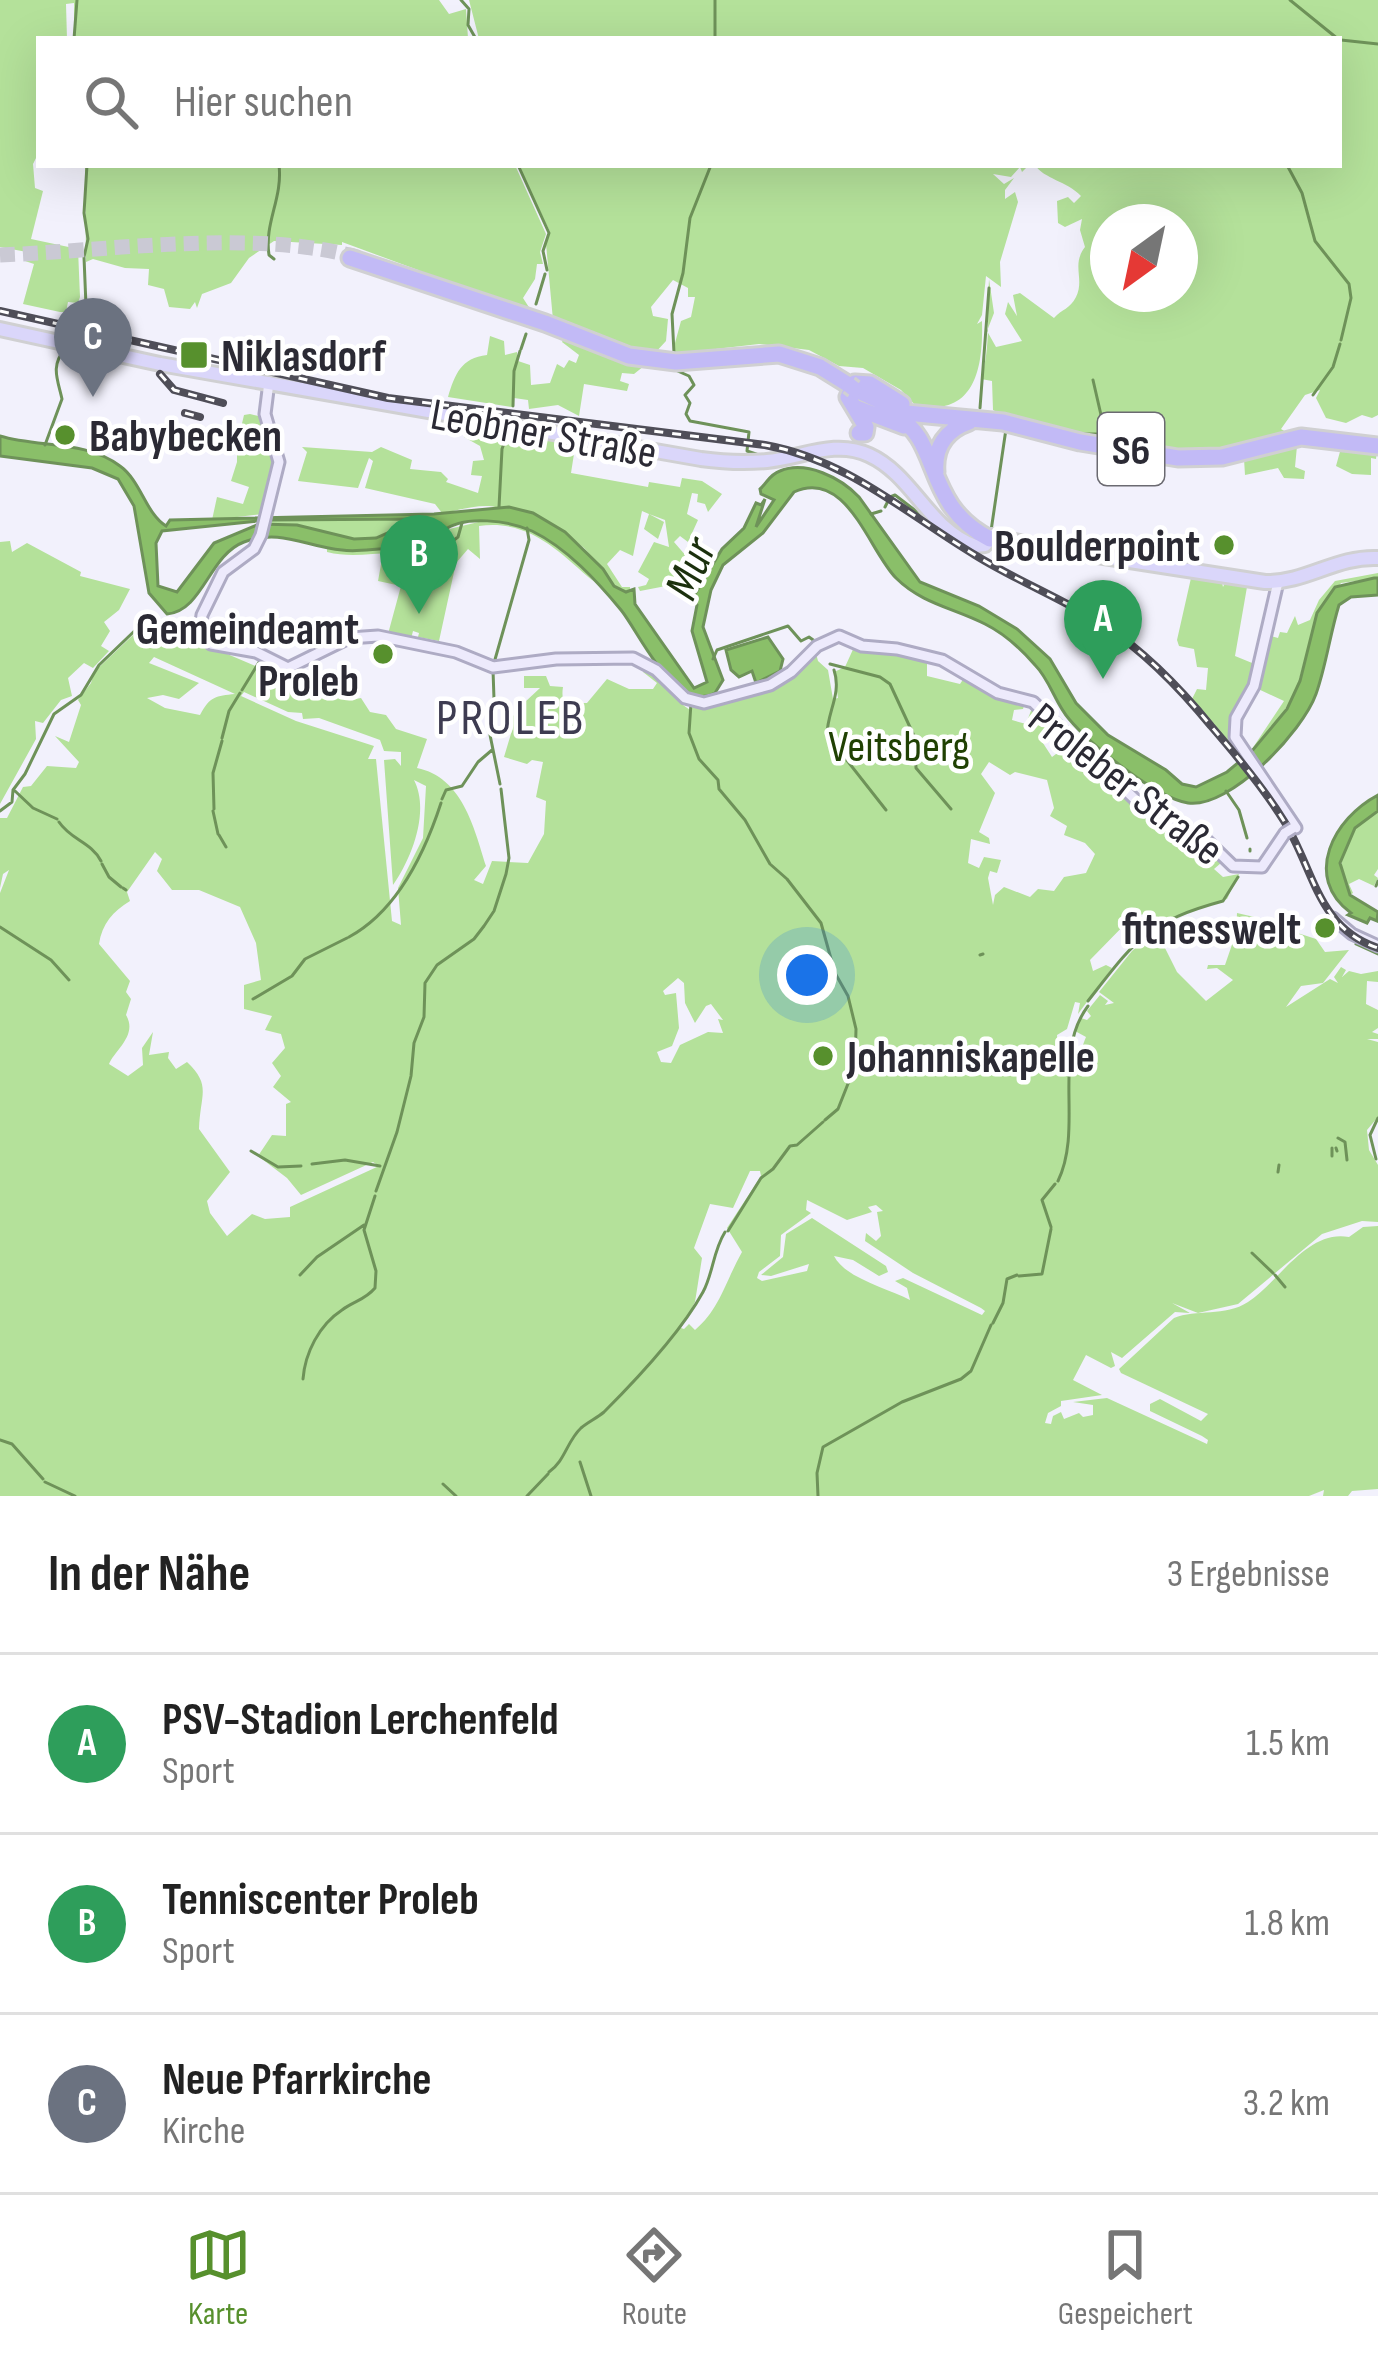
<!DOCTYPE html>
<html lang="de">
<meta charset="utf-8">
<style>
body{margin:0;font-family:"Sofia Sans Condensed",sans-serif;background:#f6f6f6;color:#222}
.compass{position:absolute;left:1090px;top:204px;width:108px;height:108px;border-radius:50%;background:#fff;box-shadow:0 12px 48px #0002;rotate:213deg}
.you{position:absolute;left:807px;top:975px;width:42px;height:42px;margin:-30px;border:9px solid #fff;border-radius:50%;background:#1a73e8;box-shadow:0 0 0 18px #1a73e833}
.badge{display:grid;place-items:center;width:78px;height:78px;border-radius:50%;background:#57902d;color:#fff;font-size:39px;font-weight:700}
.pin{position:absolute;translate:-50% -99px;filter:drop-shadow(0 3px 6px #0008)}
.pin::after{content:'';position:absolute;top:63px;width:42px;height:36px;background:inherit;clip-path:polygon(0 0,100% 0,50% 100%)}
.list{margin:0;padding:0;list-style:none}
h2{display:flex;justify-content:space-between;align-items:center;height:156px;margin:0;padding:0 48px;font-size:51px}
h2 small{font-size:39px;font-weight:400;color:#767676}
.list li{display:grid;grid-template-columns:78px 1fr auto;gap:36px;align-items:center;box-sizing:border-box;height:180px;padding:0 48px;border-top:3px solid #e0e0e0}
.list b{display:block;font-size:45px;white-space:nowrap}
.list p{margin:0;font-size:39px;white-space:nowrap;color:#767676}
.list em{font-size:39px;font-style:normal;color:#767676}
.icon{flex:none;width:66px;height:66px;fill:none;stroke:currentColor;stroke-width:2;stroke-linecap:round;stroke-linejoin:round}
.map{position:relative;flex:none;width:1378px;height:1496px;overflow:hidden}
.search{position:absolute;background:#fff;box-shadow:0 12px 48px #0002;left:36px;right:36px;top:36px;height:132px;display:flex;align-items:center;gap:30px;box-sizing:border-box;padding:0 42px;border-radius:0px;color:#767676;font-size:45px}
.sheet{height:696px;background:#fff}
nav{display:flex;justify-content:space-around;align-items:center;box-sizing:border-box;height:168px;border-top:3px solid #e0e0e0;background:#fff;font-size:33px;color:#767676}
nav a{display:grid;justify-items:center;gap:6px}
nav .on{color:#57902d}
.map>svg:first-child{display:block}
</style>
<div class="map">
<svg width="1378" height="1496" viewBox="0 0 1378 1496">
<rect width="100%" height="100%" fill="#f2f1fc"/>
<!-- green -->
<path fill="#b4e19a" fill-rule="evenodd" d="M0,0h439l10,14 17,-5 2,29 -394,1v-36l-8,1 1,35h-28v113l-6,12 2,24 8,3 -12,48 47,10 2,48 -2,6 -10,-1 -2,10h-6l-37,-8 11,-40 -9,-3 2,-9 -27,-5z
M469,0h909v415l-6,3 -10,-3 -16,8 -20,-5 -10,-20 4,-8 -15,5 -24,34 5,3c-23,6 -47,17 -71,21 -61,8 -152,-22 -211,-37l-11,-6 -1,-29 -11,-2c10,-31 6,-67 8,-100l5,34 -7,18 9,16 26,-6 -17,-27 3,-12 9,14 -4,-21 7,-2 34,25c8,-9 16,-9 22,-21 9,-18 -5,-32 9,-50l-5,-17 2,-11 -17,8 -7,-4 -1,-22 11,-4 6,6 7,-7c-14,-15 -37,-17 -46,-31h304v-126h-860zM1108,222h72v72h-72z
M85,165h430l31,69 -6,18 3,12h-6l-2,15 -12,19 9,14 -84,-25 -30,-17 -76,-28v3l-68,-4 -25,17 -18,25 -29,11 -5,14 -2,-6 -5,7 -21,-2 -5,-18 -16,-4 1,-16 -24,-1 -32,-9 -7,3z
M518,165h503v2l8,-2 -7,7 -2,-5 -9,10 -18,-3 11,10 10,-6 -9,12v9l10,-7 3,10 -18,60 1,25 -15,-11 -4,39 -5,9 5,-3c1,36 -3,85 -47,86l30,4 -61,-7 -1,-6 13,8 -15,-16 -38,-22 -24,-2 -30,-16 -50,-6 -87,10 9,-33 10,-4 4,-20h-7v-9l-15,-8 -22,27 2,9 15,3 -2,22 -12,13 -29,-6 -72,-28 -7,-76 4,-12z
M566,334l90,30 -12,2 -10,8 -12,-1 -2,8 9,3 -2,7 -43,-7 -5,32 -21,-11 -29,4 -1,-9 -14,-2 -2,9 -64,-10c7,-23 13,-39 39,-42l3,-19 14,5 1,14 12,-3 1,9 12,4 1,20 19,-2 7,-19 7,4 5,-8 7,3 3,-8 -17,-13z
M250,414l13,3 13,52 -13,45 -51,6 5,-23 26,7 6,-17 -18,-6 6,-19v-17l4,1 3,-9 -4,-5 4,-17z
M467,421l45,11 2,5 21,8 4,-12 37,8 -5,32 77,14 1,-5 31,5 2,-9 20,3 20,13 -14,18 -3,-8 -8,-2 1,-8 -6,-1 -5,21 11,6 -10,22 -8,-6 -6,6 19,22 -27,22 -26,5 -2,-4 8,-2 3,-6 -11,-7 16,-30 15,5 -4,-27 -16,-6 15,8 -6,17 -14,-10 5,-15 -7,-3 -9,45 -13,-6 -13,14 15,23h8v5c-23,-3 -31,-29 -46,-44 -18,-18 -70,-39 -95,-42 -14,-1 -33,5 -47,7l-7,-9 -70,-16 8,-27 -4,-3 -11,30 -60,-7 9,-29 -5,-5 70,5 9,-5 31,13 -2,9 31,3 7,7 -2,3 32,11 4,-17 -11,-1 2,-14 11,-1 -4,-14 -16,-9z
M1291,440l86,9 -1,10 -5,-1v17l-19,-1 -16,-8 5,-18 -35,-4 -9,2 -2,21 10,4 -1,8 -20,-1 -6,-10 -33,7 -1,-16z
M410,519l-2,6 -32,13 -22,1 -57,-14 -32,-1 1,-4z
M487,520c43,4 80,28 106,61 -34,-29 -63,-62 -114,-55l1,33 -12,-10 -12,14 -17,78 -21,-4 1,-4 -6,-2 -2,8 -23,-5 13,-48 -23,-5 4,-22 22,4 1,-9c-26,-3 -51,5 -78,-2v-4c32,5 72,-9 99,4l-3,4 4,1 15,-16 3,-11z
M10,541l2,11 15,-9 54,29 -1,4 50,13 -11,21 -15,12 6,9 -9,15 8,5 -16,17 -9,-5 -16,15 4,18 -11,4 -18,23 -8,-2 1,18 -36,65v-262z
M1378,573v5l-37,5 -26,36 -19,73 -19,30 -29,33 36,-54 -28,-13 11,-53 11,3 2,-6 7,1 8,-17 3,9 12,-5 9,-20 16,-19z
M1191,578l31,5 1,4 2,-4 22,4 -12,69 22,9 -2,14 -22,40 4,35 -45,-55 5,-10 9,1 2,-22 -11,-1 -3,-18 -15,-3 -2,-6z
M151,618l17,10 -4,5 7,8 21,-2 113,48 23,-3 27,15 6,-1 9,14 16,3 10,14 31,10 -10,29c45,9 57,59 69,98l-12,14 9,4 9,-23 36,2 16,-29 2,-33 -10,-4 7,-35 -11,-2 -5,4 -23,-7 9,-30 -2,-11 11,-2 2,-11 16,-15h-16v-12h22l4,10 13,1c-3,16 7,33 7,49l8,-33h9l20,-24 22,10h24l4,-6 -14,-11 5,-5 37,32 -2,6 7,5 5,-6c55,-5 83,-12 120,-54l3,11 10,9 5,29 5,-1 -4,-26 11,-5 10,-22 72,13v18l33,8 4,-6 42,23 19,2 -2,6 -9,1 -2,10 14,4 6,-16 25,28 -5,3 -5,-4 -6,5 11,17 8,-6 11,2 4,-8 43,40 81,51 10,18 12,9 -7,6 9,8 16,-3 -12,25 -71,24 -14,12 9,-21 -17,1 -44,45 3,11 13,-6 6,3 -34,46 2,-11 -5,-1 -8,27 -10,6 2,32c21,0 20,-14 27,-30l-11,-6 6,-13 6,2 4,-4 -4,-5 13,-16 8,6 -3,4 9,-2 -15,-11 33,-41 24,-21 21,42 29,29 27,-21 -16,-12 -10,1 1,-4h17l11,-32 1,-20 26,6 -5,11 2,9 13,-14 43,14 9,13 24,-2 -26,33 -22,3 -15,21 44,-28 8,4 -4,-6 7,-10 5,3 -4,7 7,-6 12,3 17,-3v11l-11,-1 -1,23 12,6v18l-6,4 6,2v5h-11l11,3v75l-11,13 2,20 9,15v57l-16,-1 -40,13 -84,70 -40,9 -26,-10 18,10 -15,-1 -53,46 -11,-6 4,14 -4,2 -25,-13 -13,25 29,15 -41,6v5l-13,7 -3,10 6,1 2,-8 8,-4 3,7 15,-6 4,4 10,-2v-10l-20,-3 34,-4 100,46 1,-4 -6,-4 -52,-25v-7l10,-5 41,22 7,-7 -87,-41 -2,-4 55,-51c22,-9 51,-1 74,-16 30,-19 59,-73 101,-65l14,-10 15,-1v263l-26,2 -4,5h-25l1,-6 -15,6h-1309v-603l9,-23 -6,4 -3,14v-70h7l16,-31 8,-1 16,-20 29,2 3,-6 -24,-26 14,6 12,-37 -3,-5 13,-17 3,-11zM154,657l81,37c-19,2 -25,2 -35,21l-35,-7 -18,-10 16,-3 16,4 20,-16 -50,-20zM244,692l44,20 14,1 1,6 16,-1 61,22 4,11 17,1v14l-6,-7 -11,1 9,125c19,-27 37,-74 21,-105l12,6 -3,52 -25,50 3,37 -9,-4 -16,-162h-8l6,-13 -78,-25 -55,-25zM989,762l21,13 5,-3 32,8 7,28 -4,8 17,10 -3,9 21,8 10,11 -9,19 -22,4 -10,14 -16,-2 -8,8 -26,-10 -9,8 -2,10 -5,-27 2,-7 7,2 4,-13 -17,-3 -5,11 -11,-5 3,-24 19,5 -1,-6 -10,-6 16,-39 -14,-19zM155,852l7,7 -5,12 15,19h27l41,17 16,36 5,37 -17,5v24l28,7 -7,14 16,4 4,14 -13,15 9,13 -8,11 18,15 -5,2v32l-14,-1 -14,21 29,22 14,17 72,-33 6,4 -89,41v10l-25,2 -13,-5 -25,22 -17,-23 -3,-12 23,-29 -31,-43c1,-35 13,-43 -12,-67l-11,7 -8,-11 1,-6 -20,3 4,-23 -11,16 1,17 -15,11 -19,-12c6,-14 29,-29 17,-49l5,-16 -5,-7 4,-11 -31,-37c3,-20 14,-33 31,-43l-3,-9zM678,978l6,5 1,20 10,20 11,-17 5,-2 12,16 -5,-1 5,14 -15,-1 -28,13 -9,18 -10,-1 -4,-10 15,-6 7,-18 -3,-35 -11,2 -2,-4zM750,1171h10l1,5 -34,52 15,24c-16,28 -22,57 -47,78l-6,-6 -5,5 -3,-1 14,-26 7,-44 -8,-10 16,-44 23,4zM807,1200l40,20 25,-8 -4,-5 8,-2 7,6 -6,1 4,24 -5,5 -10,-8 -1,8 48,32 68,35 4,3 -3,4 -79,-37 -8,3 12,7 3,12c-23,-12 -65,-22 -76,-44l19,4 26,16 9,-4 -2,-6 -74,-48 -26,16 -3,23 -22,18 10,1 38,-12 -2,7 -45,10 -5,-3 2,-6 21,-16 1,-21 30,-22 -5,-3z
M1378,811v58l-4,6 4,3 -4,8 -15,-7 -10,5 4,9 -3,2c-19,-33 -4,-67 28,-84z"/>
<!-- water -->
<path fill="#8abf69" stroke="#6e9259" stroke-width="3" fill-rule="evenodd" d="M0,436c39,12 86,4 120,30 21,15 26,48 46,60l4,-6 264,-6 75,-7 24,6 32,19 38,37 11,17 12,6 8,-3 1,15 59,84 13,-6 -15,-51 5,-26 -5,-6 30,-50 22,-21 12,-25 5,2 4,-6 -9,28 18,-27 -13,-6 -1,-5c8,-7 9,-14 20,-18 26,-11 61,7 79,26l61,85 59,24 38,23 33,30 26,44 32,32 58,35 16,14 14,3 31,-15 25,-21 35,-42 13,-28 17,-68 18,-26 39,-9h4v17l-27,2 -12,8c-9,29 -13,61 -23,89 -13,37 -86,115 -128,109 -32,-5 -98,-59 -119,-84 -14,-16 -19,-39 -34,-54 -13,-15 -32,-32 -50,-41 -31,-16 -63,-20 -89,-46 -27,-27 -49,-110 -102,-86l-31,41 -40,32 -12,25 -8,37 20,53 -8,13c-40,22 -74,-58 -94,-83 -24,-29 -54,-62 -89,-79 -22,-10 -68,-17 -89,0 -7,6 -11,10 -19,13 -12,6 -32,4 -45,5 -12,1 -26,3 -37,1 -36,-3 -61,-22 -98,-8 -35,13 -41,69 -77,72l-18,-21 -15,-87 -16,-27 -26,-11 -92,-12zM415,519l9,1 4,6 -18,-3 -34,15 -22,1 -57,-14 -38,-1 -45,19 -37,49 -19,-6 -2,-43 6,-12 105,-11z
M768,637l15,22 -3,12 -24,12 -4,-12 -13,6 -8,-7 -5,-20z
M1378,795v16l-23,17 -15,35 10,32 28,17 -1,9 -7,-3 -3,5 -19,-8 3,-2c-49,-36 -17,-95 27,-118z"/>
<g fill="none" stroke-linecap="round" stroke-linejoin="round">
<!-- stream -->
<path stroke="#6e9259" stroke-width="3" d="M461,0l8,9 -1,16 8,14
M1290,0l48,39
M74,39l3,-39
M715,39v-39
M1341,40l37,4
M518,165l31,68 -6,18 4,19
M1287,165l15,28 13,48 34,43 2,14 -10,42
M274,259l-5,-4c-5,-32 14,-57 10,-90
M536,304l9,-30
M75,338l11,-32 -2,-49 4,-18 -4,-26 3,-48
M521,349l5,-15
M674,353l-2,-39 11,-41 7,-55 21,-53
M673,369l16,7 5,9 -9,10 5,8 -4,11 4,7 59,11 -2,19 15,5
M1313,395l20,-28 7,-23
M513,406l1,-35 6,-20
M980,408l9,-120
M1080,434h18l6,-6 -11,-48
M45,445l17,-46c-4,-19 -12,-33 3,-50
M890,497l5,-2 38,29
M499,507l3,-58 7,-20
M885,507l4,-8
M871,514l10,-3
M991,531l15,-102
M431,560l12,-5 -1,-6 16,-12 4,-14
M428,588l5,-23
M713,659l4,-9 71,-24 13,15 8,-4 7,5
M494,663l35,-123 -2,-12
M830,664l50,13 10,7 25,54 1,30 35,41
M493,670l1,29
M834,670c8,24 -7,42 -7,65l59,75
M242,690l19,-31
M691,703l-2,30 10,26 19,21 1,9 26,31 25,44 17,15 34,44 14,50 13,23 8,33 -1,37 -17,43 -13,11
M490,723l5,-18
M489,730l11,54
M222,738l7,-27 11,-18
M15,791l18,17 24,11
M1226,791l13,19 8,28
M442,799l4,-9 16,-4 16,-24 14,-12
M214,809l-1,-36 9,-32
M0,811l12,-9 1,-12 12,-16 29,-60 27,-19 18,-30 49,-47
M213,811l5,23
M59,822c12,18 32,20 42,39
M219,835l7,12
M1250,849v2
M102,864l7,13 12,10
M1376,886l2,-5
M123,888l3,2
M0,927l51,33 18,20
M349,937c48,-26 76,-85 92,-134
M1356,944l22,10
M980,955l3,-1
M253,999l39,-23 13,-17 42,-21
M1088,1001c47,-60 58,-79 135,-100l15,-24
M1338,1138l7,4 2,18
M1336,1148l1,3
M251,1151l27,16 23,-1
M1332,1156v-8
M1376,1159l-6,-24 8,-17
M312,1164l33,-4 35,6
M1278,1172l1,-7
M1058,1181c26,-54 -7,-126 30,-175
M376,1191l21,-59 14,-56 3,-33 10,-26 1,-34 12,-18 37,-26 10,-13 10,-15 12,-37 3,-16 -8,-69
M1051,1227l-9,-27 13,-16
M728,1231l33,-53 12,-9 17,-23 7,-1 26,-23
M1252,1253l21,20
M300,1275l17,-18 47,-32
M1275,1275l10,12
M1019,1276l23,-2 9,-45
M993,1323l10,-20 4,-24 10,-4
M303,1379c2,-26 16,-54 39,-69 12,-9 23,-10 33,-22l1,-17 -12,-41 11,-34
M0,1440l12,4 31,35
M580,1462l11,34
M549,1472c16,-11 18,-31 32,-44 7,-6 16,-10 23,-16 32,-32 77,-80 99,-120 10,-18 10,-41 22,-60
M45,1482l30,14
M443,1484l13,12
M527,1496l21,-22
M818,1496l-1,-23 6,-26 79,-45 59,-23 10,-8 20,-46"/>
<!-- highway-tunnel -->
<path stroke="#cac9d4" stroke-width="15" stroke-dasharray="15 8" stroke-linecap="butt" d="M0,255c108,-4 257,-27 360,3"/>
<!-- secondary casing -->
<g stroke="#aeabc4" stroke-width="15">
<path id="secondary" d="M269,382l-4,32 14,48 -18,73 -7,14 -31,23 -21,43 -2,15 11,14 45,8 32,16 61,-30 29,-2 78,16 37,15 63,-8 77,-1 23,12 29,28 19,5 66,-18 21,-13 26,-26 22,-10 23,10 35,3 45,11 56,33 35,9 107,102 34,21 26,9 33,32 29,1 23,-34
M1278,582l-24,104 -18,32 -1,19 61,91h-3
M1333,918l19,16 26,12"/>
</g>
<!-- primary casing -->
<g stroke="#d0d0d2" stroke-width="18">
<path id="primary" d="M0,329l160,35 541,95c22,3 44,4 66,2 34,-3 68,-22 102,-6 44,20 60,75 106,91l10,-1 7,-9 54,12 219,34c41,1 71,-26 113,-24"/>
</g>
<!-- highway casing -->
<g stroke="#d0d0d2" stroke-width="21">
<path id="highway" d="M350,258l195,65 84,33 47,6 103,-8 41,13 29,18
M854,389l52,24 97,9 77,20 98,16 44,-1 79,-20 77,9
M854,407l50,19
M896,416c46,25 27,89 94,123
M859,433h6l1,-6 -18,-30 7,-14 15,1 32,20
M936,472c-2,-25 10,-42 33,-50"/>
</g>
<!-- secondary -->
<use href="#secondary" stroke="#edeafc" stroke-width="9"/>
<!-- primary -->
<use href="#primary" stroke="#dad6fa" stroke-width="12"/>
<!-- highway -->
<use href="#highway" stroke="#c2baf6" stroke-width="15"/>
<!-- rail casing -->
<g stroke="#4f4e58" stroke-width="8">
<path id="rail" d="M0,311l388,87 377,47c83,15 140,68 210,110 42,26 88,44 129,70 41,27 76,63 107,101 26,30 52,61 73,95 30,48 33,107 94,127
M160,374l14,16 49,13
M185,413l15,4"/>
</g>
<!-- rail -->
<use href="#rail" stroke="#fff" stroke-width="3" stroke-dasharray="9" stroke-linecap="butt"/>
<!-- secondary-bridge casing -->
<g stroke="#aeabc4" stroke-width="15" stroke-linecap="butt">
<path id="secondary-bridge" d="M1285,833l8,-5"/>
</g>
<!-- highway-bridge casing -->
<g stroke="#d0d0d2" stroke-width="21" stroke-linecap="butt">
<path id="highway-bridge" d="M849,385l5,4"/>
</g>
<!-- secondary-bridge -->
<use href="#secondary-bridge" stroke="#edeafc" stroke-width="9"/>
<!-- highway-bridge -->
<use href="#highway-bridge" stroke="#c2baf6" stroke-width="15"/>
</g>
<!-- markers -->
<g fill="#57902d" stroke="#fff" stroke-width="4.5">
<rect x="179" y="340" width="30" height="30" rx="6"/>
<circle cx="65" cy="435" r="12"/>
<circle cx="1224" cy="545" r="12"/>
<circle cx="383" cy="654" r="12"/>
<circle cx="1325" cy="928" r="12"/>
<circle cx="823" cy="1056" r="12"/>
</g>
<g text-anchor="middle" stroke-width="9" stroke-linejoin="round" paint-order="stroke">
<!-- shield labels -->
<rect fill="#fff" stroke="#6b6a71" stroke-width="3" x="1098" y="413" width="66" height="72" rx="9"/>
<g font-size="42" font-weight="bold" fill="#2b2a34">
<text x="1131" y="464">S6</text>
</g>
<!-- poi labels -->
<g font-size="45" font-weight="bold" fill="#2b2a34" stroke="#fff" text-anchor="start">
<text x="221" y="371">Niklasdorf</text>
<text x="89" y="451">Babybecken</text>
<text x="1200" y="561" text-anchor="end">Boulderpoint</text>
<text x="359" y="644" text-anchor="end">Gemeindeamt<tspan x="359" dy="52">Proleb</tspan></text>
<text x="1301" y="944" text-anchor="end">fitnesswelt</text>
<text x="847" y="1072">Johanniskapelle</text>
</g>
<!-- street labels -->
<g font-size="45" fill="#2b2a34" stroke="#fff">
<text transform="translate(544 432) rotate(10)" y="16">Leobner Straße</text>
<text transform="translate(1127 783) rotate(38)" y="16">Proleber Straße</text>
</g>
<!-- park labels -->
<g font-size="45" fill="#204103" stroke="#fff">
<text x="899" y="761">Veitsberg</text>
</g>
<!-- water labels -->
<g font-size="48" font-style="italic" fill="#1b300d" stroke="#fff">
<text transform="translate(689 568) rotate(-67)" y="17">Mur</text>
</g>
<!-- quarter labels -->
<g font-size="51" letter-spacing="3" fill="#3e3c51" stroke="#fff">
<text x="511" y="734">PROLEB</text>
</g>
</g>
</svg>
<svg class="compass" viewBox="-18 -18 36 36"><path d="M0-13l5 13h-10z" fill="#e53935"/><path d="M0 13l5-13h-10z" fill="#767676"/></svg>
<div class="you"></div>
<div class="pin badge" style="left:1103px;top:679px;background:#2e9e5b">A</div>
<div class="pin badge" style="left:419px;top:614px;background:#2e9e5b">B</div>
<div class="pin badge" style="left:93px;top:397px;background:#6b7280">C</div>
<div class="search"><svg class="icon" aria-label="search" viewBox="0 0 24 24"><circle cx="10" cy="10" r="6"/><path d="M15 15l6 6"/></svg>Hier suchen</div>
</div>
<section class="sheet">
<h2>In der Nähe<small>3 Ergebnisse</small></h2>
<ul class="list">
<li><span class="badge" style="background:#2e9e5b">A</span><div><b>PSV-Stadion Lerchenfeld</b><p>Sport</p></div><em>1.5 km</em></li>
<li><span class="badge" style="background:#2e9e5b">B</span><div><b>Tenniscenter Proleb</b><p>Sport</p></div><em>1.8 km</em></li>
<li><span class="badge" style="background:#6b7280">C</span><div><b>Neue Pfarrkirche</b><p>Kirche</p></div><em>3.2 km</em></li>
</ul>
</section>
<nav>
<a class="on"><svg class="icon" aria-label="map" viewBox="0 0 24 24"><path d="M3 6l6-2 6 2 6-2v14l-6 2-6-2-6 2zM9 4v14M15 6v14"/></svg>Karte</a>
<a><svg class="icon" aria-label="directions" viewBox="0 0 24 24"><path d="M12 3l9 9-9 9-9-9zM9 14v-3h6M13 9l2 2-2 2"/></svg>Route</a>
<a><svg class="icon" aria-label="saved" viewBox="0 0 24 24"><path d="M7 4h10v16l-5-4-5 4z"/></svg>Gespeichert</a>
</nav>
